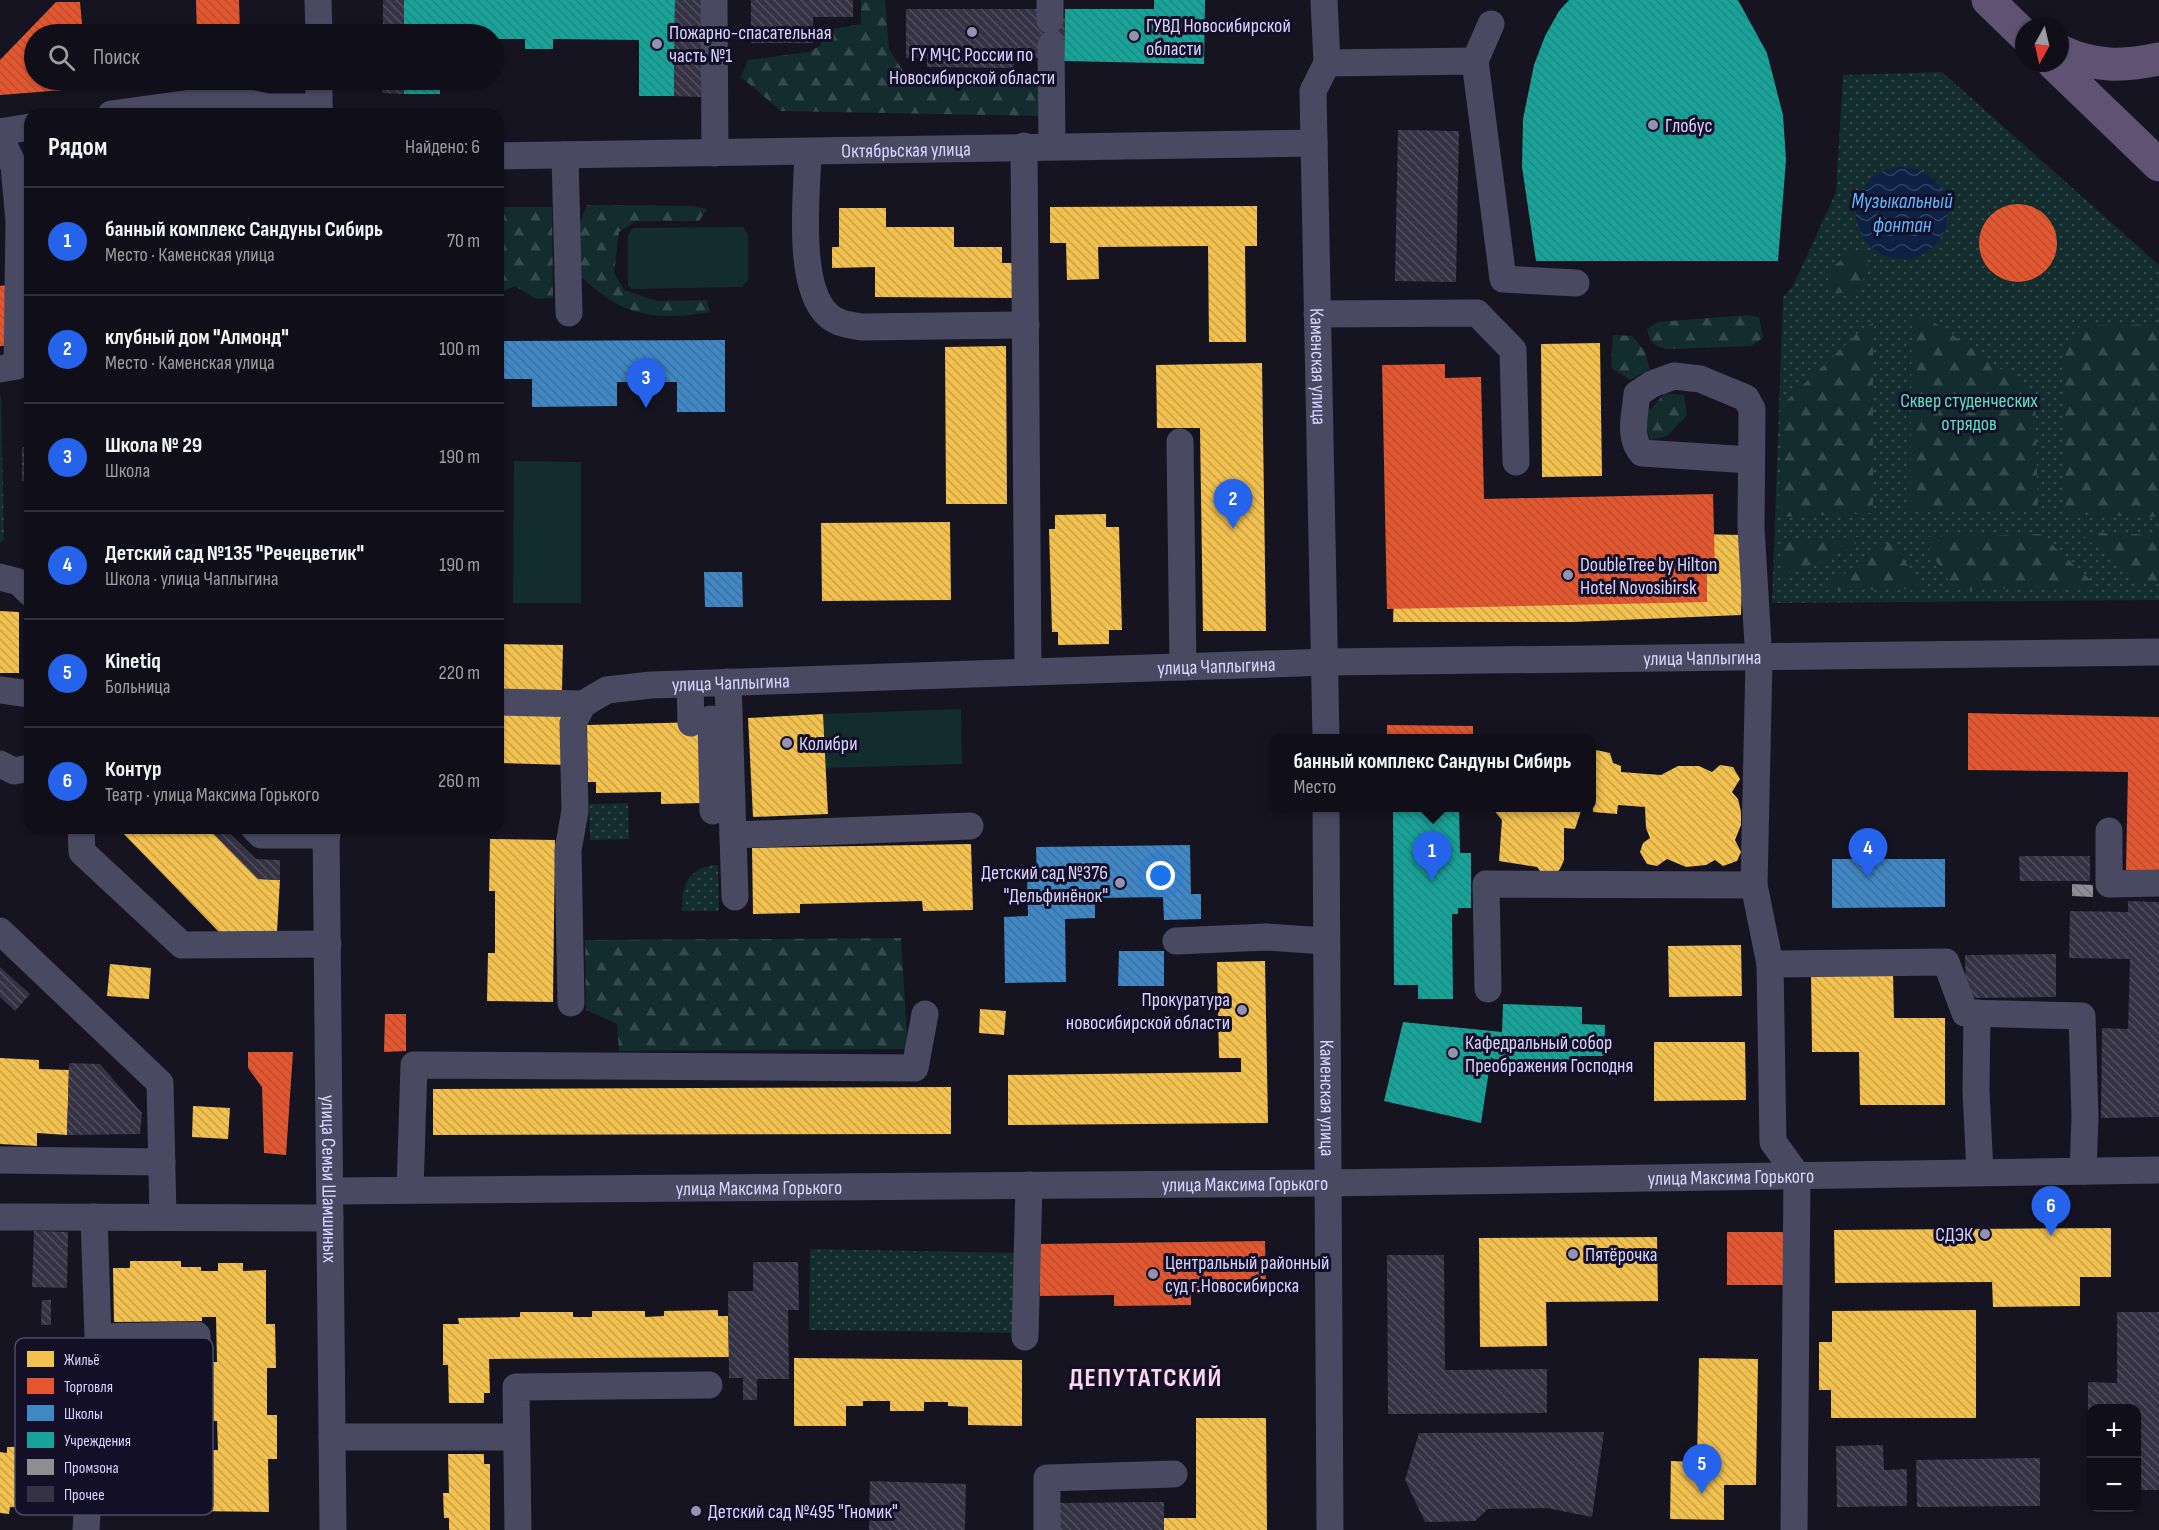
<!DOCTYPE html>
<html lang="ru">
<meta charset="utf-8">
<style>
body{margin:0;font-family:"Sofia Sans Condensed",sans-serif;background:#1e1d26;color:#f1f3f6}
.controls{position:absolute;right:18px;bottom:18px;display:grid;overflow:hidden;border-radius:12px;box-shadow:0 2px 4px #0004}
.controls button{width:54px;height:54px;display:grid;place-items:center;padding:0;border:0;border-bottom:2px solid #302f38;background:#100f19;color:#f1f3f6;font:30px sans-serif}
.compass{position:absolute;left:2015px;top:18px;width:54px;height:54px;border-radius:50%;background:#100f19;box-shadow:0 2px 4px #0004;rotate:188deg}
.you{position:absolute;left:1161px;top:876px;width:21px;height:21px;margin:-15px;border:4px solid #fff;border-radius:50%;background:#1a73e8;box-shadow:0 0 0 9px #1a73e833}
.badge{display:grid;place-items:center;width:39px;height:39px;border-radius:50%;background:#2563eb;color:#fff;font-size:20px;font-weight:700}
.pin{position:absolute;translate:-50% -50px;filter:drop-shadow(0 2px 3px #0008)}
.pin::after{content:'';position:absolute;top:32px;width:21px;height:18px;background:inherit;clip-path:polygon(0 0,100% 0,50% 100%)}
.popup{position:absolute;left:1269px;top:734px;width:327px;height:78px;box-sizing:border-box;display:grid;place-content:center;border-radius:12px;background:#100f19;filter:drop-shadow(0 2px 4px #0005);font-size:20px;white-space:nowrap;color:#9c9ca2}
.popup b{font-size:22px;color:#f1f3f6}
.popup::after{content:'';position:absolute;left:50%;top:100%;margin-left:-12px;border:12px solid transparent;border-top-color:#100f19}
.list{margin:0;padding:0;list-style:none}
h2{display:flex;justify-content:space-between;align-items:center;height:78px;margin:0;padding:0 24px;font-size:26px}
h2 small{font-size:20px;font-weight:400;color:#9c9ca2}
.list li{display:grid;grid-template-columns:39px 1fr auto;gap:18px;align-items:center;box-sizing:border-box;height:108px;padding:0 24px;border-top:2px solid #302f38}
.list b{display:block;font-size:22px;white-space:nowrap}
.list p{margin:0;font-size:20px;white-space:nowrap;color:#9c9ca2}
.list em{font-size:20px;font-style:normal;color:#9c9ca2}
.icon{flex:none;width:33px;height:33px;fill:none;stroke:currentColor;stroke-width:2;stroke-linecap:round;stroke-linejoin:round}
.map{position:relative;flex:none;width:2159px;height:1530px;overflow:hidden}
.search{position:absolute;background:#100f19;box-shadow:0 2px 4px #0004;left:24px;top:24px;width:480px;height:66px;display:flex;align-items:center;gap:15px;box-sizing:border-box;padding:0 21px;border-radius:33px;color:#9c9ca2;font-size:22px}
.panel{position:absolute;background:#100f19;box-shadow:0 2px 4px #0004;left:24px;top:108px;width:480px;height:726px;border-radius:18px}
.map>svg:first-child{display:block}
</style>
<div class="map">
<svg width="2159" height="1530" viewBox="0 0 2159 1530">
<defs>
<pattern id="green-dots" width="8" height="8" patternUnits="userSpaceOnUse" patternTransform="scale(1.5)"><rect width="8" height="8" fill="#132c2d"/><path d="M2 2h.1M6 6h.1" fill="none" stroke="#354a4c" stroke-width="1.8" stroke-linecap="round"/></pattern>
<pattern id="forest-firs" width="22" height="20" patternUnits="userSpaceOnUse" patternTransform="scale(1.5)"><rect width="22" height="20" fill="#132c2d"/><path d="M5 1l3.5 6h-7zM16 11l3.5 6h-7z" fill="#354a4c"/></pattern>
<pattern id="water-waves" width="16" height="10" patternUnits="userSpaceOnUse" patternTransform="scale(1.5)"><rect width="16" height="10" fill="#0d2144"/><path d="M0 5q4-4 8 0t8 0" fill="none" stroke="#304060"/></pattern>
<pattern id="homes-back-hatch" width="6" height="6" patternUnits="userSpaceOnUse" patternTransform="scale(1.5)"><rect width="6" height="6" fill="#f2c14e"/><path d="M-1 5l2 2M0 0l6 6M5-1l2 2" fill="none" stroke="#c6a14e"/></pattern>
<pattern id="shops-back-hatch" width="6" height="6" patternUnits="userSpaceOnUse" patternTransform="scale(1.5)"><rect width="6" height="6" fill="#e4572e"/><path d="M-1 5l2 2M0 0l6 6M5-1l2 2" fill="none" stroke="#b35037"/></pattern>
<pattern id="schools-back-hatch" width="6" height="6" patternUnits="userSpaceOnUse" patternTransform="scale(1.5)"><rect width="6" height="6" fill="#3f88c5"/><path d="M-1 5l2 2M0 0l6 6M5-1l2 2" fill="none" stroke="#406f9b"/></pattern>
<pattern id="public-back-hatch" width="6" height="6" patternUnits="userSpaceOnUse" patternTransform="scale(1.5)"><rect width="6" height="6" fill="#17a398"/><path d="M-1 5l2 2M0 0l6 6M5-1l2 2" fill="none" stroke="#248581"/></pattern>
<pattern id="industry-back-hatch" width="6" height="6" patternUnits="userSpaceOnUse" patternTransform="scale(1.5)"><rect width="6" height="6" fill="#8d8d92"/><path d="M-1 5l2 2M0 0l6 6M5-1l2 2" fill="none" stroke="#76767d"/></pattern>
<pattern id="building-back-hatch" width="6" height="6" patternUnits="userSpaceOnUse" patternTransform="scale(1.5)"><rect width="6" height="6" fill="#343243"/><path d="M-1 5l2 2M0 0l6 6M5-1l2 2" fill="none" stroke="#514f5f"/></pattern>
</defs>
<rect width="100%" height="100%" fill="#161421"/>
<!-- green -->
<path fill="url(#green-dots)" d="M1942,72l217,193v335l-387,3 11,-306 10,-11 43,-94 7,-117z
M1,395l3,145 -4,2v-146z
M628,803l1,36 -39,1 -1,-36z
M718,865l1,46h-37c-1,-26 7,-45 36,-46z
M810,1249l207,4 -1,80 -207,-3z"/>
<!-- forest -->
<path fill="url(#forest-firs)" d="M861,0h24l4,49 16,25 132,3 5,39 -261,-5 -40,-34 7,-17 61,-8 12,-7 -1,-14 41,-7z
M587,205l105,1 15,3 -8,12h-63l-17,11 -5,41 10,17 33,11 50,-1 3,12c-59,10 -90,3 -134,-40l1,-43z
M498,207h54l1,91 -17,1 -21,-13 -17,8z
M1850,252l18,2v18l-13,20 -25,2 -3,-22z
M1747,315l12,2 4,21 -12,8 -84,3c-13,-3 -17,-6 -20,-20l11,-7z
M1912,318l19,2 104,73 3,119h-128z
M1873,323v190l-95,4 5,-113 80,-76z
M2159,324v193l-93,-3 -4,-158 18,-30z
M1613,335l19,1 12,14 6,19 -20,11 -19,-12z
M1665,393l19,2 3,20 -20,21 -17,4 -6,-24z
M2079,532l80,3v47l-23,-1z
M2040,534l57,52 -142,4 -34,-53z
M1866,537l-34,21 -52,18 4,-36z
M1893,540l28,49 -100,1z
M901,938l7,111 -289,2 -2,-27 -31,-14 -1,-70z"/>
<!-- pitch -->
<path fill="#132c2d" d="M743,227l5,7v46l-6,7 -110,2 -4,-3v-51l5,-7z
M514,461l67,1v141h-68z
M961,709l1,55 -136,4 -3,-54z"/>
<!-- water -->
<path fill="url(#water-waves)" d="M1856 213a46 46 0 1 1 92 0a46 46 0 1 1-92 0Z"/>
<!-- homes -->
<path fill="url(#homes-back-hatch)" d="M1257,206v40h-12l1,96h-37l-1,-96 -110,1 1,32 -32,1 -1,-37h-16v-36z
M839,208h47v19h68v20h48v16h14v35l-141,-1v-30l-43,1v-21h7z
M1600,343l2,133 -60,1 -1,-133z
M1006,346l1,158h-61l-1,-157z
M1262,363l4,268h-63l-3,-203h-43l-1,-63z
M1106,514v13h13l3,103h-13v14l-51,1v-13h-6l-3,-103h6v-14z
M950,522l1,78 -129,1 -1,-78z
M1396,528l347,7 -2,80 -168,7h-180z
M0,611l19,1v61h-19z
M498,644l65,1 -1,46 -64,-2z
M499,713l71,2 -1,50 -71,-2z
M823,714l5,100 -75,3 -5,-99z
M701,722l2,81 -42,1v-12l-65,1v-11h-8l-1,-57z
M1596,750l14,3 3,10 8,3v6l40,3 17,-9h21l13,6 8,-7 13,2 7,12 -8,13 6,7 3,13v13l-6,15 6,12 -4,9 -14,5 -8,-6 -9,5 -20,2 -19,-8 -10,7 -10,-2 -7,-12 3,-9 7,-5 -4,-10 -1,-21 -27,-2 -1,9 -24,-2 -2,-60z
M1492,808h90l-7,21 -11,-1v32l-4,9 -4,4 -15,-1 -4,-5 -38,-6 3,-41z
M118,828h90l50,51 22,1 -3,52h-58z
M490,839l65,1 -2,162 -66,-1 1,-48h7v-62h-6z
M971,844l2,66 -50,1 -1,-10 -122,3v9l-47,1 -1,-66z
M1741,945l1,51 -73,1 -1,-51z
M1265,961l3,162 -260,2v-50l233,-3v-14h-22l-2,-96z
M110,964l41,4 -2,31 -42,-3z
M1893,971l1,47h51v87h-85l-1,-53h-47l-1,-80z
M980,1009l26,2 -2,24 -25,-2z
M1654,1042h91l1,58 -92,1z
M0,1058l39,2v9l30,1 -2,65 -30,-2v13l-37,-2z
M951,1087v47l-518,1v-46z
M193,1106l37,2 -2,31 -36,-2z
M2111,1228v49h-31v29l-87,1 -1,-25 -157,1 -1,-53z
M1657,1237l1,64 -112,1 1,44 -67,1 -1,-109z
M130,1261h51v6h20v4h17v-8h25v8l23,-1v54h9l1,44h-9v47h10v44h-9l1,53 -84,-1v4h-46v-3h-21v-9h-18v9l-53,1v-10h-15v5l-22,-1 -1,7 -9,-1v-61l7,1v-6l110,-1v5l101,-1 -1,-29h-12v-59h12l-1,-45h-14v4l-88,1 -1,-54h17z
M718,1310v6h10l1,41 -240,2 1,34h-6v10h-35l-1,-38h-5v-41h16l-1,-6 62,-1v-5h53v5h19v-6h53v6l19,-1v-5z
M1976,1310v108h-145v-28h-12v-48h13v-31z
M794,1358l228,2v66l-54,-1v-18l-20,-1v-4h-24v9h-34v-10h-27v5h-17v20h-52z
M1699,1358l59,1 -2,126h-32v35l-54,-1 1,-58 26,1z
M1196,1418h70l1,112h-103v-12h32z
M448,1454h36v10h6v66h-41v-12h-5l-1,-25h6z"/>
<!-- shops -->
<path fill="url(#shops-back-hatch)" d="M196,0h43l1,34h-43z
M56,2h24l3,32h-49v46h54l1,8 -89,7v-35z
M1979 243a39 39 0 1 1 78 0a39 39 0 1 1-78 0Z
M6,285l-1,61h-5v-60z
M1445,364v14l36,-1 3,122 229,-5 2,75h-8v33l-320,7 -5,-244z
M1968,713l191,4v153h-33l2,-98 -160,-2z
M1387,725l86,1v12h-86z
M385,1014h21v37l-22,1z
M248,1052h45l-7,103 -22,-2 -2,-66 -14,-19z
M1727,1232h56v53h-56z
M1265,1241l1,52 -75,1v11l-77,1v-11l-74,1v-52z"/>
<!-- schools -->
<path fill="url(#schools-back-hatch)" d="M725,340v72h-48v-30h-60v24l-85,1v-28h-34v-38z
M704,572h38l1,35h-38z
M1190,845l1,49h10v25l-37,1 -1,-23 -68,1v20l-30,1 1,63 -61,1 -1,-66 24,-1 -1,-39 10,1 -1,-31z
M1832,859h113v48l-113,1z
M1119,951h45v35h-46z"/>
<!-- public -->
<path fill="url(#public-back-hatch)" d="M404,0h271l-1,96h-35v-56l-86,-1v10h-28v-10h-31v-5h-90z
M1154,0h51l-1,64 -140,-3 1,-52h89z
M1569,0h169l29,53 16,62 3,45 -8,101h-242l-14,-94 1,-48 11,-54 11,-29 14,-25z
M404,80h36v14h-36z
M1393,808h66l1,45h11v55h-13v6h-6l1,85h-35v-14h-24z
M1503,1004l79,3v17l23,1 -1,31h-24v15l-76,-3 -13,-11 -10,66 -97,-22 19,-79 99,10z"/>
<!-- industry -->
<path fill="url(#industry-back-hatch)" d="M2072,884l21,1v12l-21,-1z"/>
<!-- building -->
<path fill="url(#building-back-hatch)" d="M383,0h21v34h-21z
M675,0h27l-1,97 -27,-1z
M751,0h102v17h-40v26h-62z
M906,9h132v11l27,-1 -1,26 -26,13h-24v10l-87,-1v-9h-21z
M382,80h22v14l-22,-1z
M1398,130l61,1 -3,151 -61,-1z
M22,447h8v34h-8z
M208,828h16l32,31 24,1v20l-22,-1z
M2019,856h71v25h-70z
M2128,901l31,1v215l-58,1 1,-90 26,1 2,-70 -61,-1 1,-47 58,1z
M2056,954v43l-90,1 -1,-43z
M0,967l30,27 -15,17 -15,-14z
M69,1063l31,1 42,49 -2,21 -73,1z
M34,1231l34,1 -1,56 -35,-1z
M1387,1255h57l1,115 102,-1v44l-159,1z
M753,1262h45l1,48h-11l1,69h-32v21h-14v-22h-14l-1,-87h25z
M42,1300h9v25h-10z
M2117,1312h42v178h-23v-82h-44v82h-4v-108l29,1z
M1604,1432l-12,85 -45,-9 -59,1 -13,12 -50,1 -20,-42 14,-47z
M1883,1445l1,25 23,-1v37l-70,1 -1,-61z
M2040,1458v48l-123,1 -1,-47z
M870,1481l96,3 -1,46h-96z
M1164,1502v28h-109v-27z"/>
<g fill="none" stroke-linecap="round" stroke-linejoin="round">
<!-- minor-tunnel -->
<path stroke="#333142" stroke-width="27" stroke-dasharray="27 14" stroke-linecap="butt" d="M87,1513v-66"/>
<!-- minor -->
<g stroke="#4a4962" stroke-width="27">
<path d="M318,0l1,34"/>
<path d="M714,0l1,153"/>
<path d="M1050,0v20"/>
<path id="s1" d="M1324,0l3,63 -14,28 13,647"/>
<path d="M1491,24l-16,37 28,218 73,4"/>
<path d="M1051,45l1,100"/>
<path d="M1327,63l148,-2"/>
<path d="M319,80v34"/>
<path d="M111,114l116,-16 40,9h52"/>
<path d="M0,132l30,-5"/>
<path d="M0,137l14,29 5,55 -2,145 -17,3"/>
<path d="M1024,146l4,526"/>
<path d="M808,152c-1,39 -12,135 20,163 9,9 22,10 34,12l164,-2"/>
<path d="M565,155l4,158"/>
<path id="s2" d="M498,156l816,-13"/>
<path d="M1317,314l160,-1 36,37 3,112"/>
<path d="M1180,442l3,225"/>
<path d="M0,577l19,5 11,11"/>
<path d="M728,682l7,215"/>
<path d="M690,684l1,39"/>
<path d="M0,690l30,4"/>
<path d="M498,702l85,2"/>
<path d="M711,719l2,92"/>
<path d="M0,764l14,7 16,-3"/>
<path id="s3" d="M1326,808l4,722"/>
<path d="M81,828l1,24 100,93 146,-1"/>
<path d="M254,828l7,7h66"/>
<path id="s4" d="M326,828l7,702"/>
<path d="M2109,831v53l50,-1"/>
<path d="M733,835l237,-9"/>
<path d="M1754,885l16,79"/>
<path d="M0,931l160,152 3,134"/>
<path d="M1176,941l90,-4 59,4"/>
<path d="M1488,989l-2,-105 268,1 5,-224 -8,-133 1,-119 -6,-11 -46,-19 -26,-3 -22,8 -15,10c-2,20 -9,44 5,59l109,7"/>
<path id="s5" d="M571,1003l-3,-153 7,-39 -2,-88 10,-19 24,-14 44,-5 676,-23 832,-10"/>
<path d="M1977,1013l-1,78 4,81"/>
<path d="M0,1160l162,2"/>
<path d="M410,1190l4,-125 501,3 10,-54"/>
<path id="s6" d="M330,1191l996,-8 833,-13"/>
<path d="M0,1217l330,1"/>
<path d="M1025,1337l4,-152"/>
<path d="M332,1437h184"/>
<path d="M87,1447l-2,-22 112,2v-92l-99,2 -4,-120"/>
<path d="M86,1530l1,-17"/>
<path d="M518,1530l-2,-143 193,-2"/>
<path d="M1047,1530v-52l127,-4"/>
<path d="M1794,1530l3,-355 -24,-33 -3,-178 176,-2 19,51 117,3 3,101 -2,54"/>
</g>
<!-- major -->
<path stroke="#5e5373" stroke-width="33" d="M1988,0l36,35
M2060,51c35,16 62,16 99,8
M2053,63l106,102"/>
</g>
<!-- markers -->
<g fill="#9591b1" stroke="#130f26" stroke-width="2">
<circle cx="972" cy="32" r="6"/>
<circle cx="1134" cy="36" r="6"/>
<circle cx="657" cy="44" r="6"/>
<circle cx="1653" cy="125" r="6"/>
<circle cx="1568" cy="575" r="6"/>
<circle cx="787" cy="743" r="6"/>
<circle cx="1120" cy="883" r="6"/>
<circle cx="1242" cy="1010" r="6"/>
<circle cx="1453" cy="1053" r="6"/>
<circle cx="1985" cy="1234" r="6"/>
<circle cx="1573" cy="1254" r="6"/>
<circle cx="1153" cy="1274" r="6"/>
<circle cx="696" cy="1511" r="6"/>
</g>
<g text-anchor="middle" stroke-width="6" stroke-linejoin="round" paint-order="stroke">
<!-- poi labels -->
<g font-size="20" fill="#d9d4ff" stroke="#130f26" text-anchor="start">
<text x="1146" y="32">ГУВД Новосибирской<tspan x="1146" dy="23">области</tspan></text>
<text x="669" y="39">Пожарно-спасательная<tspan x="669" dy="23">часть №1</tspan></text>
<text x="972" y="61" text-anchor="middle">ГУ МЧС России по<tspan x="972" dy="23">Новосибирской области</tspan></text>
<text x="1665" y="132">Глобус</text>
<text x="1580" y="571">DoubleTree by Hilton<tspan x="1580" dy="23">Hotel Novosibirsk</tspan></text>
<text x="799" y="750">Колибри</text>
<text x="1108" y="879" text-anchor="end">Детский сад №376<tspan x="1108" dy="23">"Дельфинёнок"</tspan></text>
<text x="1230" y="1006" text-anchor="end">Прокуратура<tspan x="1230" dy="23">новосибирской области</tspan></text>
<text x="1465" y="1049">Кафедральный собор<tspan x="1465" dy="23">Преображения Господня</tspan></text>
<text x="1973" y="1241" text-anchor="end">СДЭК</text>
<text x="1585" y="1261">Пятёрочка</text>
<text x="1165" y="1269">Центральный районный<tspan x="1165" dy="23">суд г.Новосибирска</tspan></text>
<text x="708" y="1518">Детский сад №495 "Гномик"</text>
</g>
<!-- street labels -->
<g font-size="20" fill="#d9d4ff" stroke="#130f26">
<text dy="7" stroke="none"><textPath href="#s2" startOffset="408">Октябрьская улица</textPath></text>
<text dy="7" stroke="none"><textPath href="#s1" startOffset="370">Каменская улица</textPath></text>
<text dy="7" stroke="none"><textPath href="#s5" startOffset="1426">улица Чаплыгина</textPath></text>
<text dy="7" stroke="none"><textPath href="#s5" startOffset="940">улица Чаплыгина</textPath></text>
<text dy="7" stroke="none"><textPath href="#s5" startOffset="454">улица Чаплыгина</textPath></text>
<text dy="7" stroke="none"><textPath href="#s3" startOffset="290">Каменская улица</textPath></text>
<text dy="7" stroke="none"><textPath href="#s6" startOffset="1401">улица Максима Горького</textPath></text>
<text dy="7" stroke="none"><textPath href="#s4" startOffset="351">улица Семьи Шамшиных</textPath></text>
<text dy="7" stroke="none"><textPath href="#s6" startOffset="915">улица Максима Горького</textPath></text>
<text dy="7" stroke="none"><textPath href="#s6" startOffset="429">улица Максима Горького</textPath></text>
</g>
<!-- park labels -->
<g font-size="20" fill="#5fe0c0" stroke="#130f26">
<text x="1969" y="407">Сквер студенческих<tspan x="1969" dy="23">отрядов</tspan></text>
</g>
<!-- water labels -->
<g font-size="21" font-style="italic" fill="#62b6ff" stroke="#130f26">
<text x="1902" y="208">Музыкальный<tspan x="1902" dy="24">фонтан</tspan></text>
</g>
<!-- district labels -->
<g font-size="26" font-weight="bold" letter-spacing="1.5" fill="#ffd6f0" stroke="#130f26">
<text x="1146" y="1386">ДЕПУТАТСКИЙ</text>
</g>
</g>
<!-- legend -->
<rect x="15" y="1338" width="198" height="177" rx="9" fill="#130f26" stroke="#4e4a67" stroke-width="1.5"/>
<rect x="27" y="1351" width="27" height="16" fill="#f2c14e"/>
<rect x="27" y="1378" width="27" height="16" fill="#e4572e"/>
<rect x="27" y="1405" width="27" height="16" fill="#3f88c5"/>
<rect x="27" y="1432" width="27" height="16" fill="#17a398"/>
<rect x="27" y="1459" width="27" height="16" fill="#8d8d92"/>
<rect x="27" y="1486" width="27" height="16" fill="#343243"/>
<g font-size="16" fill="#d9d4ff">
<text x="64" y="1365">Жильё</text>
<text x="64" y="1392">Торговля</text>
<text x="64" y="1419">Школы</text>
<text x="64" y="1446">Учреждения</text>
<text x="64" y="1473">Промзона</text>
<text x="64" y="1500">Прочее</text>
</g>
</svg>
<div class="controls">
<button>+</button>
<button>−</button>
</div>
<svg class="compass" viewBox="-18 -18 36 36"><path d="M0-13l5 13h-10z" fill="#e53935"/><path d="M0 13l5-13h-10z" fill="#9c9ca2"/></svg>
<div class="you"></div>
<div class="pin badge" style="left:1432px;top:881px">1</div>
<div class="popup"><b>банный комплекс Сандуны Сибирь</b>Место</div>
<div class="pin badge" style="left:1233px;top:529px">2</div>
<div class="pin badge" style="left:646px;top:408px">3</div>
<div class="pin badge" style="left:1868px;top:878px">4</div>
<div class="pin badge" style="left:1702px;top:1494px">5</div>
<div class="pin badge" style="left:2051px;top:1236px">6</div>
<div class="search"><svg class="icon" aria-label="search" viewBox="0 0 24 24"><circle cx="10" cy="10" r="6"/><path d="M15 15l6 6"/></svg>Поиск</div>
<section class="panel">
<h2>Рядом<small>Найдено: 6</small></h2>
<ul class="list">
<li><span class="badge">1</span><div><b>банный комплекс Сандуны Сибирь</b><p>Место · Каменская улица</p></div><em>70 m</em></li>
<li><span class="badge">2</span><div><b>клубный дом &quot;Алмонд&quot;</b><p>Место · Каменская улица</p></div><em>100 m</em></li>
<li><span class="badge">3</span><div><b>Школа № 29</b><p>Школа</p></div><em>190 m</em></li>
<li><span class="badge">4</span><div><b>Детский сад №135 &quot;Речецветик&quot;</b><p>Школа · улица Чаплыгина</p></div><em>190 m</em></li>
<li><span class="badge">5</span><div><b>Kinetiq</b><p>Больница</p></div><em>220 m</em></li>
<li><span class="badge">6</span><div><b>Контур</b><p>Театр · улица Максима Горького</p></div><em>260 m</em></li>
</ul>
</section>
</div>
